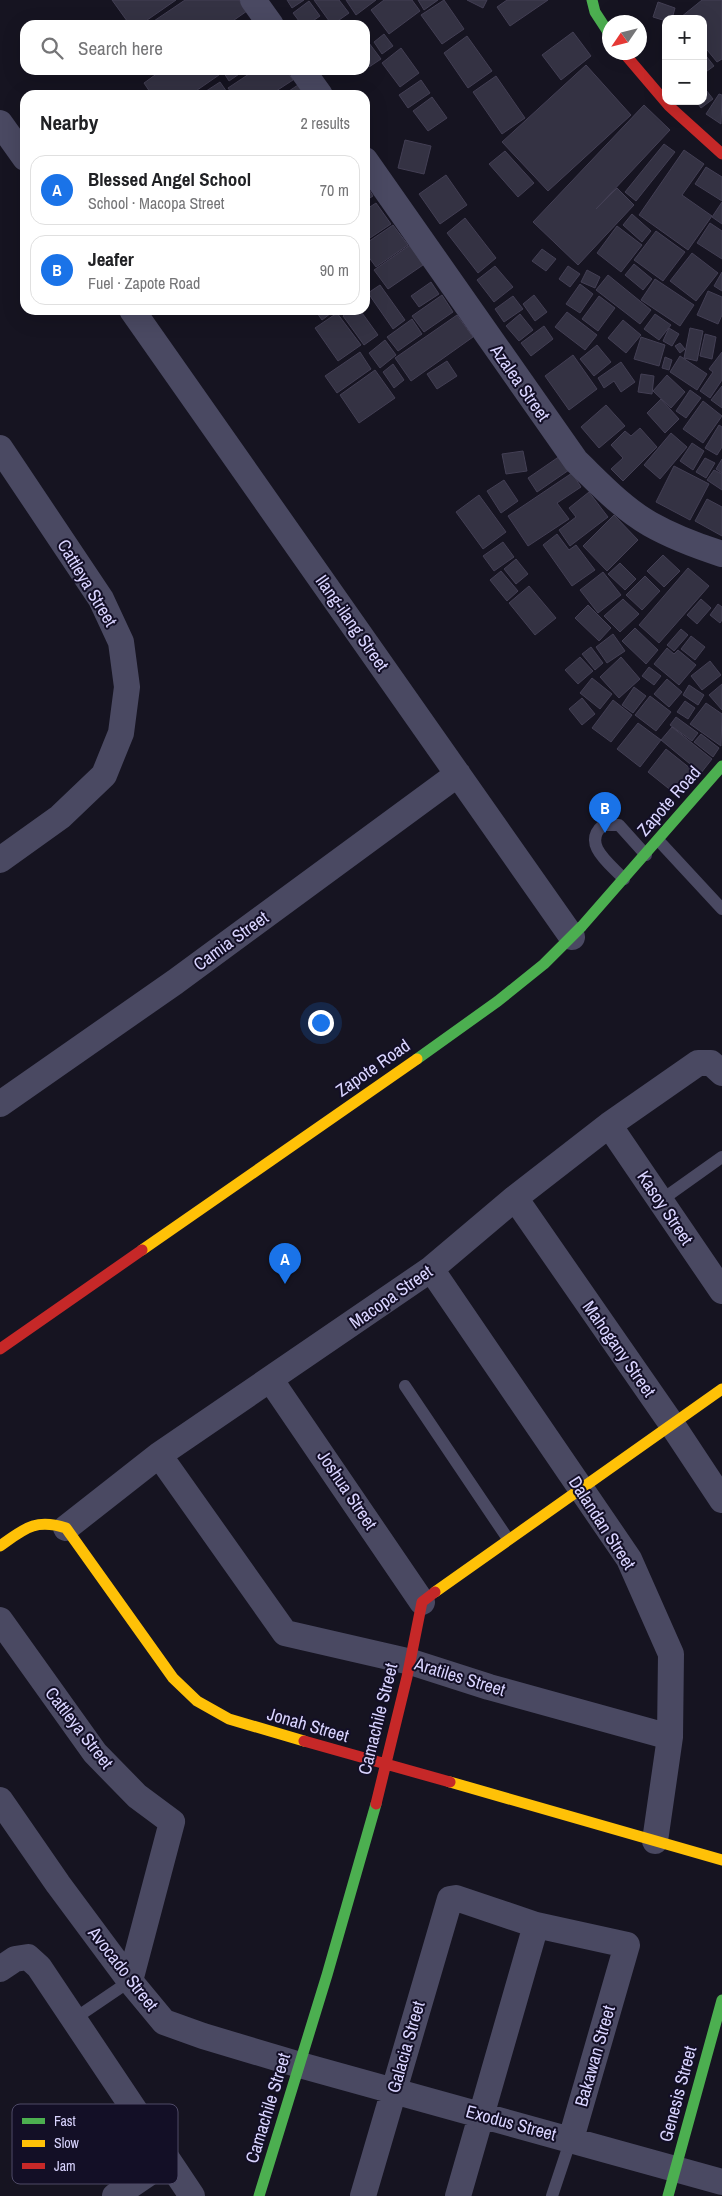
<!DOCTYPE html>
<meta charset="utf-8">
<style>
body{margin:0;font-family:"Archivo Narrow",sans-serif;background:#f2f2f2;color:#202124}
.controls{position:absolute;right:15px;top:15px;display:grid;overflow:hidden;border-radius:10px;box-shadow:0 5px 20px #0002}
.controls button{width:45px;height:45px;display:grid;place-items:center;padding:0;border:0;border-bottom:1px solid #e0e0e0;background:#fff;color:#202124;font:25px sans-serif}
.compass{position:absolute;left:602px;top:15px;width:45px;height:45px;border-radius:50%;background:#fff;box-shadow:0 5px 20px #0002;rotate:235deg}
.you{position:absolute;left:320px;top:1022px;width:18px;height:18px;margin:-12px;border:4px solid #fff;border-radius:50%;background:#1a73e8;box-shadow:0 0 0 8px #1a73e833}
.badge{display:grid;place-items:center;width:32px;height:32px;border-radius:50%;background:#1a73e8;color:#fff;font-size:16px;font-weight:700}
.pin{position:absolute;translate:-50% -41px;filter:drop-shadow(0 1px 2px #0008)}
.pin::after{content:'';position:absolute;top:26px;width:18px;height:15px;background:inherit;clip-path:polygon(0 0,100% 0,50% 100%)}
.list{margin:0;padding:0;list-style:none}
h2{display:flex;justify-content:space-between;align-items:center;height:65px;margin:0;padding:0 20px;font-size:21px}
h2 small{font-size:16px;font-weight:400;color:#757577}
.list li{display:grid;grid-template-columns:32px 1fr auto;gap:15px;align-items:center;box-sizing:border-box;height:70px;margin:0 10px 10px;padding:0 10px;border:1px solid #e0e0e0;border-radius:15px}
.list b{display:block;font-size:19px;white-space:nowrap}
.list p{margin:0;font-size:16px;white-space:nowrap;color:#757577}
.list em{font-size:16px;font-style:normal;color:#757577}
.icon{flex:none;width:28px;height:28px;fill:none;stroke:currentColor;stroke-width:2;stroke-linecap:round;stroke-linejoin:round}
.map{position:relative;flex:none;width:722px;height:2196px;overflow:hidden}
.search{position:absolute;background:#fff;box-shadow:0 5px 20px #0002;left:20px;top:20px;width:350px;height:55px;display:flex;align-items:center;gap:12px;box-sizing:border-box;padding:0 18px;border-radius:15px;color:#757577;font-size:19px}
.panel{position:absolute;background:#fff;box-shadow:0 5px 20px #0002;left:20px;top:90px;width:350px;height:225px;border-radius:15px}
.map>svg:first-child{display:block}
</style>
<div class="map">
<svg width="722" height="2196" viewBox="0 0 722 2196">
<rect width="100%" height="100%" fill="#161421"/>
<!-- building -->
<path fill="#343243" stroke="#433f54" d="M112,0h64l-36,25h-10z
M185,0h54l8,11 -20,14h-79z
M287,0h17l-12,8z
M314,0h25l10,13 -17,12z
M346,0h30l-20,15z
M384,0h28l8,11 -31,23 -18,-24z
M418,0h20l-14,10z
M444,0l20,29 -22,15 -21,-29z
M467,0h20l-4,8z
M507,0h41l-38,26 -13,-19z
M702,0h20v59l-5,3 -14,-17v-26h-20l-2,-2z
M309,1l11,15 -13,9h-5l-9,-12z
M658,2l17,6 -3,11h-6v2l-13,-4z
M573,32l18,24 -30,24 -19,-25z
M384,34l9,12 -11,8 -8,-12z
M467,36l25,35 -24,17 -24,-35z
M369,43l12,16 -12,8 -4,-5v-16z
M401,48l18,25 -19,14 -18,-24z
M703,52l11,14 -11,8z
M586,65l45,50 -83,76 -46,-49z
M162,70h53l4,5 -29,20h-38l-8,-12z
M222,70h23l-16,11z
M255,70h31l7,10 -23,15h-37l-5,-7z
M496,76l29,42 -23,16 -29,-42z
M421,80l9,13 -22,15 -9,-13z
M220,82l9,13h-29z
M298,85l7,10h-22z
M703,86l10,13 -12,9 -5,-7h7z
M719,94l3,1 -1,29 -15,-10z
M432,97l15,21 -19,13 -15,-20z
M644,105l26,25 -74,79 21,-21 17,17 -56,60 -45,-43z
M405,140l26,6 -7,28 -26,-6z
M664,144l11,8 -39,49 -11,-9z
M684,150l20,14 -22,31 30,21 -24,34 -49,-35z
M505,151l29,32 -16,14 -29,-33z
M706,167l16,10v24l-27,-17z
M446,175l21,30 -27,19 -21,-30z
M365,183l8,13 -8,5z
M722,202v22l-10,-7z
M376,203l15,21 -24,16 -2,-3v-27z
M632,214l19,17 -9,11 -19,-17z
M465,218l31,40 -18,15 -31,-40z
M710,223l12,8v28l-25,-16z
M393,225l15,20 -32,22 -11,-15v-8z
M617,226l25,19 -21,27 -24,-19z
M656,231l29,21 -22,29 -29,-21z
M410,245l13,20 -35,24 -14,-19z
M542,249l14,10 -10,12 -14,-10z
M692,253l26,20 -22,28 -26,-20z
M634,264l18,15 -9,11 -18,-15z
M495,266l18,21 -19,15 -17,-22z
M568,266l12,8 -10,13 -11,-8z
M587,270l13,7 -5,11 -14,-6z
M722,272v19l-8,-5z
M608,275l43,35 -11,14 -44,-34z
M655,279l39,26 -14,21 -39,-26z
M431,282l8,12 -20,13 -8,-11z
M580,284l13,10 -13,19 -14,-9z
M380,285l25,35 -12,9 -25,-36z
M708,291l14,6v18l-4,9 -21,-9z
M442,295l11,17 -29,20 -12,-16z
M534,295l13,17 -12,9 -12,-17z
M513,296l10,13 -19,13 -9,-13z
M599,296l16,12 -17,23 -16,-12z
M315,310h20l-13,10z
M351,310h9l18,25 -14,10 -21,-29z
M567,312l30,23 -12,15 -30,-23z
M337,313l24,32 -23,16 -23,-33z
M520,314l13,16 -14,11 -13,-15z
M655,314l16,11 -12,15 -15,-11z
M457,315l16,22 -62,44 -16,-23z
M412,319l10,15 -24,17 -11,-14z
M623,320l18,15 -15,18 -18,-15z
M544,326l9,13 -22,17 -10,-13z
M669,328l10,6 -7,12 -9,-5z
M690,328l13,3 -6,30 -13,-3z
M705,334l11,3 -4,22 -12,-3z
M641,337l24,8 -6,21 -25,-7z
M385,340l11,15 -16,13 -11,-15z
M680,343l5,6 -5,4 -5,-7z
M597,345l14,17 -17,14 -14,-17z
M360,352l11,17 -34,24 -12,-17z
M722,352v28l-12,18 -10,-7 13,-19 -4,-3z
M573,355l24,34 -28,21 -24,-34z
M680,356l27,18 -10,16 -27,-18z
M665,357l7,3 -3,10 -7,-2z
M447,361l10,15 -20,13 -10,-15z
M621,362l14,20 -14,10 -7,-11 -10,7 -6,-10z
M393,364l11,16 -10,8 -11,-16z
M375,370l20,28 -36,25 -19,-28z
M641,374l13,2 -2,18 -14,-2z
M667,375l18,17 -14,16 -18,-17z
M722,386v22l-11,-8z
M690,390l11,8 -15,20 -10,-7z
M661,399l18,20 -14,14 -18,-20z
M703,401l19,15 -19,27 -20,-14z
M606,405l19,21 -26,22 -18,-21z
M719,425l3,2v20l-5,8 -12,-7z
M640,428l17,19 -34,34 -12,-12 12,-11 -12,-13 14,-14 6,5z
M671,433l16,14 -27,32 -16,-14z
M692,443l12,8 -11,19 -13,-9z
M523,451l4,20 -21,3 -4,-20z
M560,456l9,14 -32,22 -9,-14z
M705,458l10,5 -9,15 -10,-6z
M722,459v14l-6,-4z
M674,466l35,18 -19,36 -34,-18z
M714,470l8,4v16l-15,-10z
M572,473l9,14 -24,16 12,16 -41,27 -20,-30z
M504,480l14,21 -17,12 -14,-22z
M589,492l19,25 -38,29 -11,-16 17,-13 -7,-9z
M479,495l27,37 -23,17 -27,-37z
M707,499l15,8v29l-27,-15z
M614,515l24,25 -31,31 -24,-25z
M557,534l12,16 7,-5 19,25 -23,16 -29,-41z
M503,542l11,15 -20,14 -11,-15z
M663,555l17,16 -16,16 -17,-16z
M516,559l12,15 -12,10 -12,-15z
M620,563l16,16 -11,11 -17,-16z
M688,568l21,18 -50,57 -20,-18z
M501,571l17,20 -11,10 -17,-21z
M603,572l18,23 -23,18 -18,-23z
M645,576l15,15 -18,19 -16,-15z
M529,586l27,32 -21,17 -26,-32z
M623,599l16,15 -19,18 -16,-16z
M701,599l10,9 -14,16 -10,-9z
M718,604l4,3v13l-2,3 -10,-8z
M588,605l23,23 -12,13 -24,-23z
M635,628l23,22 -12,14 -24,-23z
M681,629l7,6 -14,16 -7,-6z
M613,634l12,17 -18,12 -11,-16z
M691,636l14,11 -10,13 -14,-11z
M591,647l12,16 -8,7 -13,-16z
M667,648l7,6 4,-4 18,15 -17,20 -25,-21z
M580,657l13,14 -15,13 -13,-14z
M621,657l19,22 -21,19 -19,-21z
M710,661l11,14 -19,15 -11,-14z
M649,667l12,9 -7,9 -12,-9z
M592,678l20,16 -12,15 -20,-16z
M667,679l15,13 -13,15 -15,-13z
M722,684v26l-13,-15z
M689,685l15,10 -6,10 -15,-10z
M634,687l12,9 -13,17 -11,-8z
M650,696l21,16 -15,19 -21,-16z
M582,698l13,16 -13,11 -13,-16z
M613,700l19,15 -21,27 -19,-14z
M685,701l10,7 -7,11 -11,-7z
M706,703l16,11 -1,32 -31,-22z
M676,717l22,16 -6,8 -22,-16z
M638,723l23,17 -21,27 -23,-18z
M672,727l40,32 -11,14 -40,-33z
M701,734l18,14 -6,9 -19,-15z
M666,749l30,24 -18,23 -30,-24z"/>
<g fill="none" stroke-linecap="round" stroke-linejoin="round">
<!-- lane -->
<path stroke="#4a4962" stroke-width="12" d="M659,841l63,68
M624,879c-14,-15 -43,-35 -21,-54h16l27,30
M660,1201l62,-44
M405,1386l103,153
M74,2019l56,-38
M552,2196l19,-57"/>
<!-- street -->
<path stroke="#4a4962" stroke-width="26" d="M253,0l18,25
M302,70l18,25
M0,123l25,35
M365,160l211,301c23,22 46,47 74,63 23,13 47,22 72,30
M132,310l440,627
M0,448l101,151 20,43 6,45 -6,46 -17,42 -44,42 -60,43
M0,1104l175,-122 283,-208
M609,1125l113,166
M515,1198l156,225 51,77
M431,1269l198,290 42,95 -1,83 -15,104
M270,1379l152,223
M159,1455l126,178 126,29 78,25 181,50
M66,1528l93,-73 272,-186 84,-71 94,-73 89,-62h13l11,10
M0,1620l95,133 42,43 35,26 -42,159
M0,1800l58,84 72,97 34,41 39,14 97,29 422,117
M0,1969l15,-10 13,-2 11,10 153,229
M115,2196l53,-36
M363,2196l87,-297 6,-1 80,27 91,20 -56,194
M458,2196l78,-271"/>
<!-- fast -->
<path stroke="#4caf50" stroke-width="11" d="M592,0l3,12 15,23
M417,1059l81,-58 46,-37 38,-38 140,-160
M259,2196l68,-221 49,-171
M668,2196l54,-196"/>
<!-- slow -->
<path stroke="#ffc107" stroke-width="11" d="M142,1250l275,-191
M0,1546c24,-17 35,-28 66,-18l107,150 24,23 32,18 75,22
M435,1592l287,-203
M450,1782l272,78"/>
<!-- jam -->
<path stroke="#c62828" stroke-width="11" d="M623,52l46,54 53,48
M0,1349l142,-99
M304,1741l146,41
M376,1804l31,-127 15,-75 13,-10"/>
</g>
<g text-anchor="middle" stroke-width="4" stroke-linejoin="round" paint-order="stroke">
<!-- street labels -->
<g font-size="18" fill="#d9d4ff" stroke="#130f26">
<text transform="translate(520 383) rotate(55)" y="6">Azalea Street</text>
<text transform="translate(87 583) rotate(59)" y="6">Cattleya Street</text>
<text transform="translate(352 623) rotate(55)" y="6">Ilang-ilang Street</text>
<text transform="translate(669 801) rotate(-49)" y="6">Zapote Road</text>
<text transform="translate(231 941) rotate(-36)" y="6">Camia Street</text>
<text transform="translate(373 1068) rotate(-35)" y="6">Zapote Road</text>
<text transform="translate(665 1208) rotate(56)" y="6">Kasoy Street</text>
<text transform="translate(391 1297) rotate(-35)" y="6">Macopa Street</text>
<text transform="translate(619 1349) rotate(55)" y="6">Mahogany Street</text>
<text transform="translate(347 1490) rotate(56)" y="6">Joshua Street</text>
<text transform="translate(602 1523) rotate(57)" y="6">Dalandan Street</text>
<text transform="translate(460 1677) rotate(17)" y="6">Aratiles Street</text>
<text transform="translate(378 1719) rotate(-76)" y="6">Camachile Street</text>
<text transform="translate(308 1725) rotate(16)" y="6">Jonah Street</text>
<text transform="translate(79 1728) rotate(52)" y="6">Cattleya Street</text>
<text transform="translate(123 1969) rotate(52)" y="6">Avocado Street</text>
<text transform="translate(406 2047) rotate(-74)" y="6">Galacia Street</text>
<text transform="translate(595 2056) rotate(-74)" y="6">Bakawan Street</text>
<text transform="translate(678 2094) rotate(-75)" y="6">Genesis Street</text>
<text transform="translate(268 2108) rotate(-73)" y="6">Camachile Street</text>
<text transform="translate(511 2123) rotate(15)" y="6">Exodus Street</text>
</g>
</g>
<!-- legend -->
<rect x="12" y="2104" width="166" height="80" rx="8" fill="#130f26" stroke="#4e4a67" stroke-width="1"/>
<rect x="22" y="2118" width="23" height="6" fill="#4caf50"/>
<rect x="22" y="2140" width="23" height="7" fill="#ffc107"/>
<rect x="22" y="2163" width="23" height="6" fill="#c62828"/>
<g font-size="14" fill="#d9d4ff">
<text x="54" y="2126">Fast</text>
<text x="54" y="2148">Slow</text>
<text x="54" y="2171">Jam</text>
</g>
</svg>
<div class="controls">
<button>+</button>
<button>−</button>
</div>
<svg class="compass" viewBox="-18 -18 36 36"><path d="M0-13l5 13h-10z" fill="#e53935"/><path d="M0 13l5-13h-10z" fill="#757577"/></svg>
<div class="you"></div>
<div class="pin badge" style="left:285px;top:1284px">A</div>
<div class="pin badge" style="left:605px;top:833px">B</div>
<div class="search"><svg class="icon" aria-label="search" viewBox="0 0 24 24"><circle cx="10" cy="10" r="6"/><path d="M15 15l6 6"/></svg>Search here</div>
<section class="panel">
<h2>Nearby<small>2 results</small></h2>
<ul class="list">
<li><span class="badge">A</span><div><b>Blessed Angel School</b><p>School · Macopa Street</p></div><em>70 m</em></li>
<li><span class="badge">B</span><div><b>Jeafer</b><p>Fuel · Zapote Road</p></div><em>90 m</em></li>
</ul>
</section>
</div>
